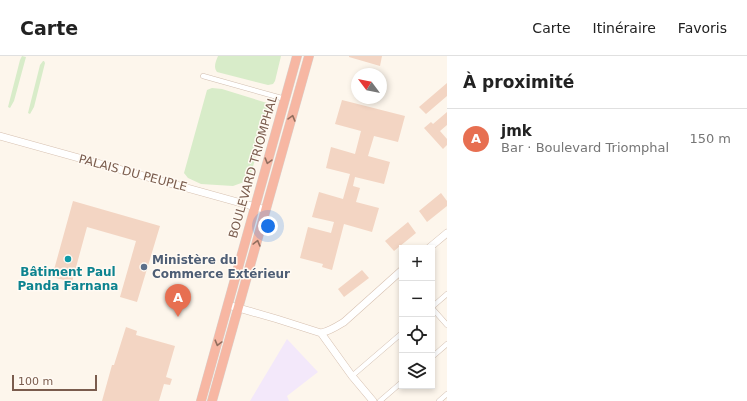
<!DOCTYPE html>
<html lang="fr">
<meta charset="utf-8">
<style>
body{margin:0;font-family:"DejaVu Sans",sans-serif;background:#f6f6f6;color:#222}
.controls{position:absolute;right:12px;bottom:12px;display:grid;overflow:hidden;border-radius:0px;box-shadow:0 2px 6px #0003}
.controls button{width:36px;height:36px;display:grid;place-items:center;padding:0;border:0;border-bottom:1px solid #e0e0e0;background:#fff;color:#222;font:20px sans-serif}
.compass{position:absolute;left:351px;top:12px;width:36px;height:36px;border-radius:50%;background:#fff;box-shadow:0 2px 6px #0003;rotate:302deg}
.scale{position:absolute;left:12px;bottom:10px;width:85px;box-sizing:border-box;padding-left:4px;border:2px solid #7a5c4d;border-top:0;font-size:11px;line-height:14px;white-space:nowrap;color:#7a5c4d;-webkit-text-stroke:3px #fffaf3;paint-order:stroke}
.you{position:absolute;left:268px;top:170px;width:14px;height:14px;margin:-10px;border:3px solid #fff;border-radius:50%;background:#1a73e8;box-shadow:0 0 0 6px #1a73e833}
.badge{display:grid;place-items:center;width:26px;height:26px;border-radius:50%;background:#e76f51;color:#fff;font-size:13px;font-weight:700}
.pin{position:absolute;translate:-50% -33px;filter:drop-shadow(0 1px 2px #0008)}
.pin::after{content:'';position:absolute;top:21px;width:14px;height:12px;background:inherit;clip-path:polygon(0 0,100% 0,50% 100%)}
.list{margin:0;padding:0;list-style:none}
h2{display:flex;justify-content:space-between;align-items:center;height:52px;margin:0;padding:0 16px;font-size:17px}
h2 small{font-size:13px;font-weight:400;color:#767676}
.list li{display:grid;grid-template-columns:26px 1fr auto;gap:12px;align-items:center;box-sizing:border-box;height:60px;padding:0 16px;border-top:1px solid #e0e0e0}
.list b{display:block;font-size:15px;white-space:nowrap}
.list p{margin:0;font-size:13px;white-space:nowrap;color:#767676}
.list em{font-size:13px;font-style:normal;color:#767676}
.icon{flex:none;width:22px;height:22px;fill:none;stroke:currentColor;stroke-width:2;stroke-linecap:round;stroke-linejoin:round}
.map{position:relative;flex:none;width:447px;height:345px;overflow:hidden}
header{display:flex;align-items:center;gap:24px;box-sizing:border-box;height:56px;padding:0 20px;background:#fff;border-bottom:1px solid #e0e0e0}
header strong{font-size:19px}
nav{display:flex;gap:22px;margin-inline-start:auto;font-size:14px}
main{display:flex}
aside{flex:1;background:#fff}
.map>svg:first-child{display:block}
</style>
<header>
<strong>Carte</strong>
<nav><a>Carte</a><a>Itinéraire</a><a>Favoris</a></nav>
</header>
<main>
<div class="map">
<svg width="447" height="345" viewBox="0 0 447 345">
<rect width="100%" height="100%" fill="#fdf6ec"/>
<!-- education -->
<path fill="#f3e8fa" d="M287,283l31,33 -31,24 2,5h-39z"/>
<!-- green -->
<path fill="#d8ecc9" d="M22,0l4,1 -12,44 -4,7 -2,-1 12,-47z
M218,0h63l-6,25 -2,3 -5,1 -51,-13c-4,-5 -1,-11 1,-16z
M43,5h1l1,2 -11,44 -4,7 -2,-1 12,-48z
M212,32l10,1 45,14 3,4 -20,70 -6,5 -11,4 -32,-2 -13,-6 -4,-5 23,-83z"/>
<!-- building -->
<path fill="#f3d5c3" d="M349,0h33l-2,10 -31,-9z
M447,27v13l-21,18 -7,-7z
M342,44l63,16 -7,26 -24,-6 -6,20 22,6 -6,22 -29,-7 -2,9 7,2 -4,14 23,6 -7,24 -28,-8 -12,46 -10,-3 1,-3 -23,-6 8,-31 23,6 3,-11 -22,-5 7,-25 24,7 7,-25 -24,-6 5,-21 24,7 6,-23 -26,-7z
M447,56v13l-7,6 7,8v6l-4,4 -19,-21 7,-6 2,2z
M441,137l6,8v5l-20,16 -8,-11z
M73,145l87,25 -23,76 -17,-5 16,-56 -49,-14 -15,55 -20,-5z
M408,166l8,11 -22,18 -9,-10z
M362,214l7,8 -25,19 -6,-8z
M126,271l11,4 -1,4 39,11 -9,31 6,2 -2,6 -6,-1 -5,17h-57l10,-36h2z"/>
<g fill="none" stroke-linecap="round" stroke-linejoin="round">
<!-- street casing -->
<g stroke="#d1beb0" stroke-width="5.5">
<path id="street" d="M203,20l82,23
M432,251l15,-13
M432,252l15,17
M432,301l15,-13
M352,320l50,-43
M380,345l22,-19
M439,345l8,-7"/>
</g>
<!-- secondary casing -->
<g stroke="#d6c0b0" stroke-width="8">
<path id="secondary" d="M0,80l266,74
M429,192l18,-15
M228,249l49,14 44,14
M321,277c9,-2 15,-6 23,-11l58,-52
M321,277l31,43 21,25"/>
</g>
<!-- highway casing -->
<g stroke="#dad1cd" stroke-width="10">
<path id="highway" d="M201,345l96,-345
M212,345l97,-345"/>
</g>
<!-- street -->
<use href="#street" stroke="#fff" stroke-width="4.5"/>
<!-- secondary -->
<use href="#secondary" stroke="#fff" stroke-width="7"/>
<!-- highway -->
<use href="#highway" stroke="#f7b7a3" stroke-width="9"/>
</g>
<!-- one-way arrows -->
<defs><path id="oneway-chevron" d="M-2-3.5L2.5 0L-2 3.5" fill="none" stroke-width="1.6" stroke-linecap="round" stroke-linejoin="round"/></defs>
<g stroke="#936e5e">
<use href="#oneway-chevron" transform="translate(292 62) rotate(-74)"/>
<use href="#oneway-chevron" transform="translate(268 105) rotate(106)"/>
<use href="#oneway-chevron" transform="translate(257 187) rotate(-75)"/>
<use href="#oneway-chevron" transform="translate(218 287) rotate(105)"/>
</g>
<!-- markers -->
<circle fill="#0f9aa8" stroke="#fffaf3" stroke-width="1.5" cx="68" cy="203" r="4"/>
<circle fill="#5c6f8a" stroke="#fffaf3" stroke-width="1.5" cx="144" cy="211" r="4"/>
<g text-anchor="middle" stroke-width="3" stroke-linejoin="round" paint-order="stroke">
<!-- street labels -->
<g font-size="12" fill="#7a5c4d" stroke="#fffaf3">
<text transform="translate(253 111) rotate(-74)" y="4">BOULEVARD TRIOMPHAL</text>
<text transform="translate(133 117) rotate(15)" y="4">PALAIS DU PEUPLE</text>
</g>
<!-- service labels -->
<g font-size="12" font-weight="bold" fill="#4e5e75" stroke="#fffaf3" text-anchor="start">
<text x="152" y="208">Ministère du<tspan x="152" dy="14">Commerce Extérieur</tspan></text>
</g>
<!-- culture labels -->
<g font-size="12" font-weight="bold" fill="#0d838f" stroke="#fffaf3">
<text x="68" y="220">Bâtiment Paul<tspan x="68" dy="14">Panda Farnana</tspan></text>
</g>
</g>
</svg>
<div class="controls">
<button>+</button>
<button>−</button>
<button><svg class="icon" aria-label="locate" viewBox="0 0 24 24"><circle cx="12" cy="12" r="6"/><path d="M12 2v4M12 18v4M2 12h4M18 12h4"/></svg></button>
<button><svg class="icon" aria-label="layers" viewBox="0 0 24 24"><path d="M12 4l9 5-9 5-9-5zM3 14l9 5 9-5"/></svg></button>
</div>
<svg class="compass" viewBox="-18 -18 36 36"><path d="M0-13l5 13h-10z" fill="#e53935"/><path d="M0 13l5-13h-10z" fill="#767676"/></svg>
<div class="scale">100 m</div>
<div class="you"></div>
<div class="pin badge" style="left:178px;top:261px">A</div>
</div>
<aside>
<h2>À proximité<small></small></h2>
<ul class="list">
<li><span class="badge">A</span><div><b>jmk</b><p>Bar · Boulevard Triomphal</p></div><em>150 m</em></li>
</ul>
</aside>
</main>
